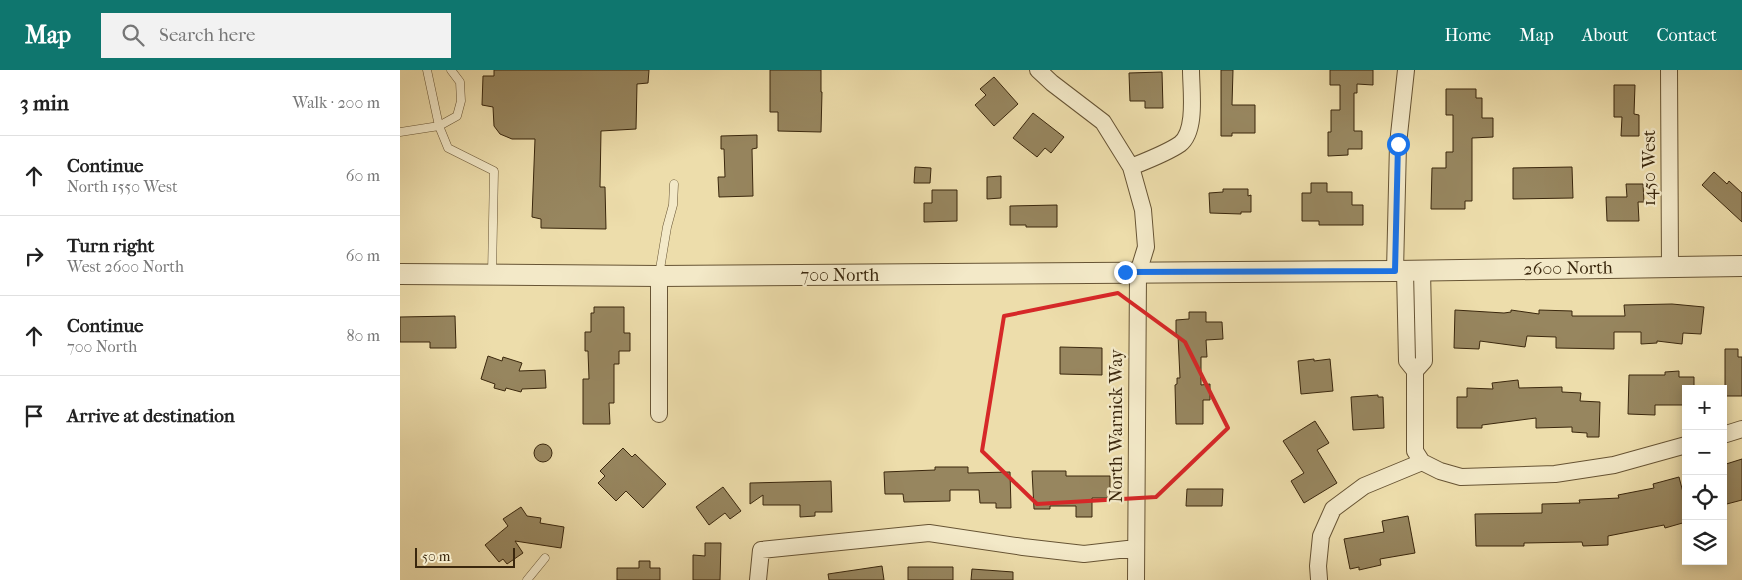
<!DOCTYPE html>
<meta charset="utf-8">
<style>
body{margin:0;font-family:"IM FELL French Canon",serif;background:#f2f2f2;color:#222}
.controls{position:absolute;right:15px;bottom:15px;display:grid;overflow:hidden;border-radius:0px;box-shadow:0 2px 12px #0003}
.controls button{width:45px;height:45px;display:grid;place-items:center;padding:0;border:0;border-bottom:1px solid #e0e0e0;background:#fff;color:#222;font:25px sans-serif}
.scale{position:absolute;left:15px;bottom:12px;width:100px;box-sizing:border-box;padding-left:5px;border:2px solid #3a270d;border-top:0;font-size:14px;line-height:18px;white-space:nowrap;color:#3a270d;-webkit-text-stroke:4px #f3e9c8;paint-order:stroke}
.stop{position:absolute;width:15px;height:15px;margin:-11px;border:4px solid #1a73e8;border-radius:50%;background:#fff}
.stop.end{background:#1a73e8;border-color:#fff;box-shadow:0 1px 5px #0008}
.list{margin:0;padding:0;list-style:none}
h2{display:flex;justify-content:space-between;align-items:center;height:65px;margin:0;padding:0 20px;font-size:21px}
h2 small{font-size:16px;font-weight:400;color:#767676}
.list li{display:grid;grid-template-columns:32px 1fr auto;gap:15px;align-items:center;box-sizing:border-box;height:80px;padding:0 20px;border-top:1px solid #e0e0e0}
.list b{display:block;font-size:19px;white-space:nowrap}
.list p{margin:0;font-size:16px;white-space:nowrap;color:#767676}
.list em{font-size:16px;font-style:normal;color:#767676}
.icon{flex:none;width:28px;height:28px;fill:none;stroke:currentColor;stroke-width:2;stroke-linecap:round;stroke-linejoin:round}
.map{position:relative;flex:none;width:1342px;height:510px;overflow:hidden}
header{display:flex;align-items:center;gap:30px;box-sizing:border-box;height:70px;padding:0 25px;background:#0f766e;color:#fff}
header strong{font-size:24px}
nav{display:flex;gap:28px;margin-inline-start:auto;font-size:18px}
.search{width:350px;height:45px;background:#f2f2f2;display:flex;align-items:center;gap:12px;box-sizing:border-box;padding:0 18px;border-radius:0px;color:#767676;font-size:19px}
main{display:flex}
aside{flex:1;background:#fff}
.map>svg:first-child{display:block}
</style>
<header>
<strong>Map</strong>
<div class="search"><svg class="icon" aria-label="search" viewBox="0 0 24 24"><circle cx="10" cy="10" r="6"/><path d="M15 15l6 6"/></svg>Search here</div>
<nav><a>Home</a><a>Map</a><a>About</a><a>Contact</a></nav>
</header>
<main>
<aside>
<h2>3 min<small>Walk · 200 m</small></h2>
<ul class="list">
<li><svg class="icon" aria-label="ahead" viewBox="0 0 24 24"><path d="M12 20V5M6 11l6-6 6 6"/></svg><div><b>Continue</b><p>North 1550 West</p></div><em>60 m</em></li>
<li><svg class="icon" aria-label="right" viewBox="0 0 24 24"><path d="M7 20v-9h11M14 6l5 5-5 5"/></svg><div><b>Turn right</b><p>West 2600 North</p></div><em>60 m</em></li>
<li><svg class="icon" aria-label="ahead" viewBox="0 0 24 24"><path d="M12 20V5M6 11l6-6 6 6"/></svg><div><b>Continue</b><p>700 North</p></div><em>80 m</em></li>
<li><svg class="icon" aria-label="arrive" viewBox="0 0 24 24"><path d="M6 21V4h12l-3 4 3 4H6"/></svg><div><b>Arrive at destination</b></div></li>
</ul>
</aside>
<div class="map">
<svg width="1342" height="510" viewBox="0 0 1342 510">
<rect width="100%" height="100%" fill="#edddab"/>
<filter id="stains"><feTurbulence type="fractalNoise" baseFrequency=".004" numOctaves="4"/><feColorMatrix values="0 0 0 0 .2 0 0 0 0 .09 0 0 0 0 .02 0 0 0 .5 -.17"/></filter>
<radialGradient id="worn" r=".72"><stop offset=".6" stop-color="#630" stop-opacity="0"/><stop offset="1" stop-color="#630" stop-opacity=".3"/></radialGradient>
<!-- building -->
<path fill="#97865f" stroke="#3a270d" d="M94,0h155l-1,13 -11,1 -1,45 -35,2 -1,56h5l1,42 -65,-1v-9l-9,-2 3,-78h-23l-12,-5 -6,-8 -1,-19 -11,-2 1,-29h11z
M370,0h51v22h1l-1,40 -43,-1v-19h-8z
M821,0h12l-1,35h23v28h-23v3h-11z
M930,0h43v15l-16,-1v9h-3v38h8v18h-14v6l-20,1v-24h3v-22h9v-25h-10z
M762,2l1,36h-18v-7h-15l-1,-28z
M594,7l24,27 -24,22 -19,-21 11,-10 -6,-6z
M1214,15h21l-1,29 5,1v21h-18l1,-19h-8z
M1046,19h30v9h6v20h11v19l-21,1v63h-7v8h-34l1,-41h14v-16h7v-37h-7z
M633,43l31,24 -13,16 -6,-5 -8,9 -24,-19z
M357,65v13l-5,1 1,47 -34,1 -1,-20h7l-1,-28h-3v-13z
M515,97l16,1 -1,15h-16z
M1172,97l1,31 -60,1v-31z
M1314,102l13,12 2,-3 13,12v29l-40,-37z
M601,106v22l-14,1v-22z
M911,113h16v9h25v13h11v20h-44v-4h-17v-28h9z
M1226,114h17l1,18h-6l1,19h-32l-1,-24h21z
M823,119h25v7l3,-1v17h-10v2l-31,-1 -1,-20 14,-1z
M532,120h25v31l-33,1v-19h8z
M657,135v22h-31v-2h-16v-19z
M1272,234l32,3 -3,27 -18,-1 -1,11 -25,-3v2l-16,1v-12h-27v17l-58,-1v-11l-29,-1 -2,11 -45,-6 -1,8 -25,-1 1,-38 49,3 7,-1v-2l28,4v-4l33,1v5h53l-1,-11z
M194,237h30v26h6v18h-11v13h-5v39h-5l1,21h-27v-45h6l-1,-28h-3v-19h6v-19h3z
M789,242h17v10h16l1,17 -17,1 1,17h-6v28l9,-1v16h-7v24h-27l-1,-39 2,-1v-6h3l-2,-43h-2v-15l13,-1z
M55,246l1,32h-26v-6h-30v-25z
M660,277l42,1v27l-42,-1z
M1325,279h13v8h4v39h-17z
M88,286l14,5 1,-4 19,6 -3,8 26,-1 1,18 -24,1 -1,3 -15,-4 -1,3 -11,-3 1,-4 -14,-5z
M914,289v2l16,-2 3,32 -32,3 -3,-33z
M1279,301v6h15v12h-8v16h-31v10l-27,-1 1,-39h36v-3z
M1118,310l1,8 43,-1v5l19,1 -1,8 20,1 -1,35h-12v-4l-15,-1v-5l-36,1v-10l-54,7v3h-25v-31h10v-9l26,1 -1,-6z
M978,325v2h5l1,31 -31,2 -2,-33z
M915,351l14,22 -12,7 20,33 -33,20 -13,-22 13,-8 -21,-32z
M134 383a9 9 0 1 1 18 0a9 9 0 1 1-18 0Z
M223,378l9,9 3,-3 31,30 -23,24 -17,-17 -10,10 -18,-18 7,-7 -5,-5z
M1342,389v41l-19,5v-40z
M535,397h33v6l42,-1 1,36h-15v-5h-16l-1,-13h-29v11l-46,1 -1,-8h-18l-1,-22 51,-2z
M632,401h34v5h44v22h-18v19h-16v-11h-26v3h-16z
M1279,407l7,27v18l-21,6 -1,-3 -56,11v9l-25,1 -1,-4 -58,1v3h-48l-1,-32 67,-1v-9l38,-1 -1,-3 40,-2 -1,-3 36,-7 -1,-4z
M431,411l1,31h-17v4l-15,1v-12h-37v-10l-13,9v-21z
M323,417l18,24 -11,8 -5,-6 -16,12 -13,-18z
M787,419h36l-1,17h-36z
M121,437l6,9 14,2 -1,5 24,4 -3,21 -46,-7 8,12 -16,11 -4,-5 -4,3 -14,-17 23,-19 -5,-7z
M1008,446l7,37 -35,6 1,6 -22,5v-3l-9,2 -6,-30 40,-7 -2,-11z
M305,473h16l-1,37h-27v-25l12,1z
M239,491h11v7h10v12h-43v-12h22z
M482,496l2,14h-55l-1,-6z
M508,497h45v13h-45z
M572,499l41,3v8h-42z"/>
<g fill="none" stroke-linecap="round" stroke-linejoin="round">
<!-- service casing -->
<g stroke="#675434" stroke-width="9">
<path id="service" d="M27,0l12,56 9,22 46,23 -2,103
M0,62l39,-6 18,-10 4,-15 -1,-19 -9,-12
M259,205l8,-48 6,-22 1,-21
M127,510l18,-22"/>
</g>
<!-- minor casing -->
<g stroke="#675434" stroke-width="18">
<path id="minor" d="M638,0l14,13 51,39 28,45 12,43 3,37 -8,26 -2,307
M1269,0l1,197
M731,97c15,-6 36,-14 49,-23 17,-13 11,-54 11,-74
M995,201l3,-127 8,-74
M1005,201l2,90 8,10v80l7,11
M259,206v138
M1015,301l9,-10 -2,-90
M1323,365l19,-6
M1022,392l18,9 21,6 94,-3 59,-9 72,-20
M919,509l-1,-13 3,-30 12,-27 31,-23 58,-24
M358,510l3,-30 168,-17 94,14 61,7 52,-6"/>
</g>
<!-- tertiary casing -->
<g stroke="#675434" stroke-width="22">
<path id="tertiary" d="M0,204l259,2 736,-5 347,-5"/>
</g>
<!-- service -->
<use href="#service" stroke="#f3e9c8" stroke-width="8"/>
<!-- minor -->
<use href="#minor" stroke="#f3e9c8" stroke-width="16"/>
<!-- tertiary -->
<use href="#tertiary" stroke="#f3e9c8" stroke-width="20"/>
</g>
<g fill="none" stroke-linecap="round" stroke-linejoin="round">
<!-- route -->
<path stroke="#1a73e8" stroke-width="6" d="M725,202l270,-1 3,-127"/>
</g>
<!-- marked area -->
<path fill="none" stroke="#d62828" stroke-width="4" stroke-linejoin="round" d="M718,223l67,49 43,86 -72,69 -119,7 -55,-53 22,-135z"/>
<g text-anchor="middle" stroke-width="4.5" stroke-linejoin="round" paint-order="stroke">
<!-- street labels -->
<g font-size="18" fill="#3a270d" stroke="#f3e9c8">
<text transform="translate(1249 98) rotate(-90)" y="6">1450 West</text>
<text transform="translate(1168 198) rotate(-1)" y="6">2600 North</text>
<text x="440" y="211">700 North</text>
<text transform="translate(716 356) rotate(-90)" y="6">North Warnick Way</text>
</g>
</g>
<rect width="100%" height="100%" filter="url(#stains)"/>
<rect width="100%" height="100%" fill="url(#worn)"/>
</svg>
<div class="controls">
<button>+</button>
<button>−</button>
<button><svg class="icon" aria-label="locate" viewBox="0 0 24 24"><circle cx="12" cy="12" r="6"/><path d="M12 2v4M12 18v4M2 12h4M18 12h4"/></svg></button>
<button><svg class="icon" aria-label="layers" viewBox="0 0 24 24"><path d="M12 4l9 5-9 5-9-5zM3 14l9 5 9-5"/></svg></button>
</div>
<div class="scale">50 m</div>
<div class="stop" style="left:998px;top:74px"></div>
<div class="stop end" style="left:725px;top:202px"></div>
</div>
</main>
